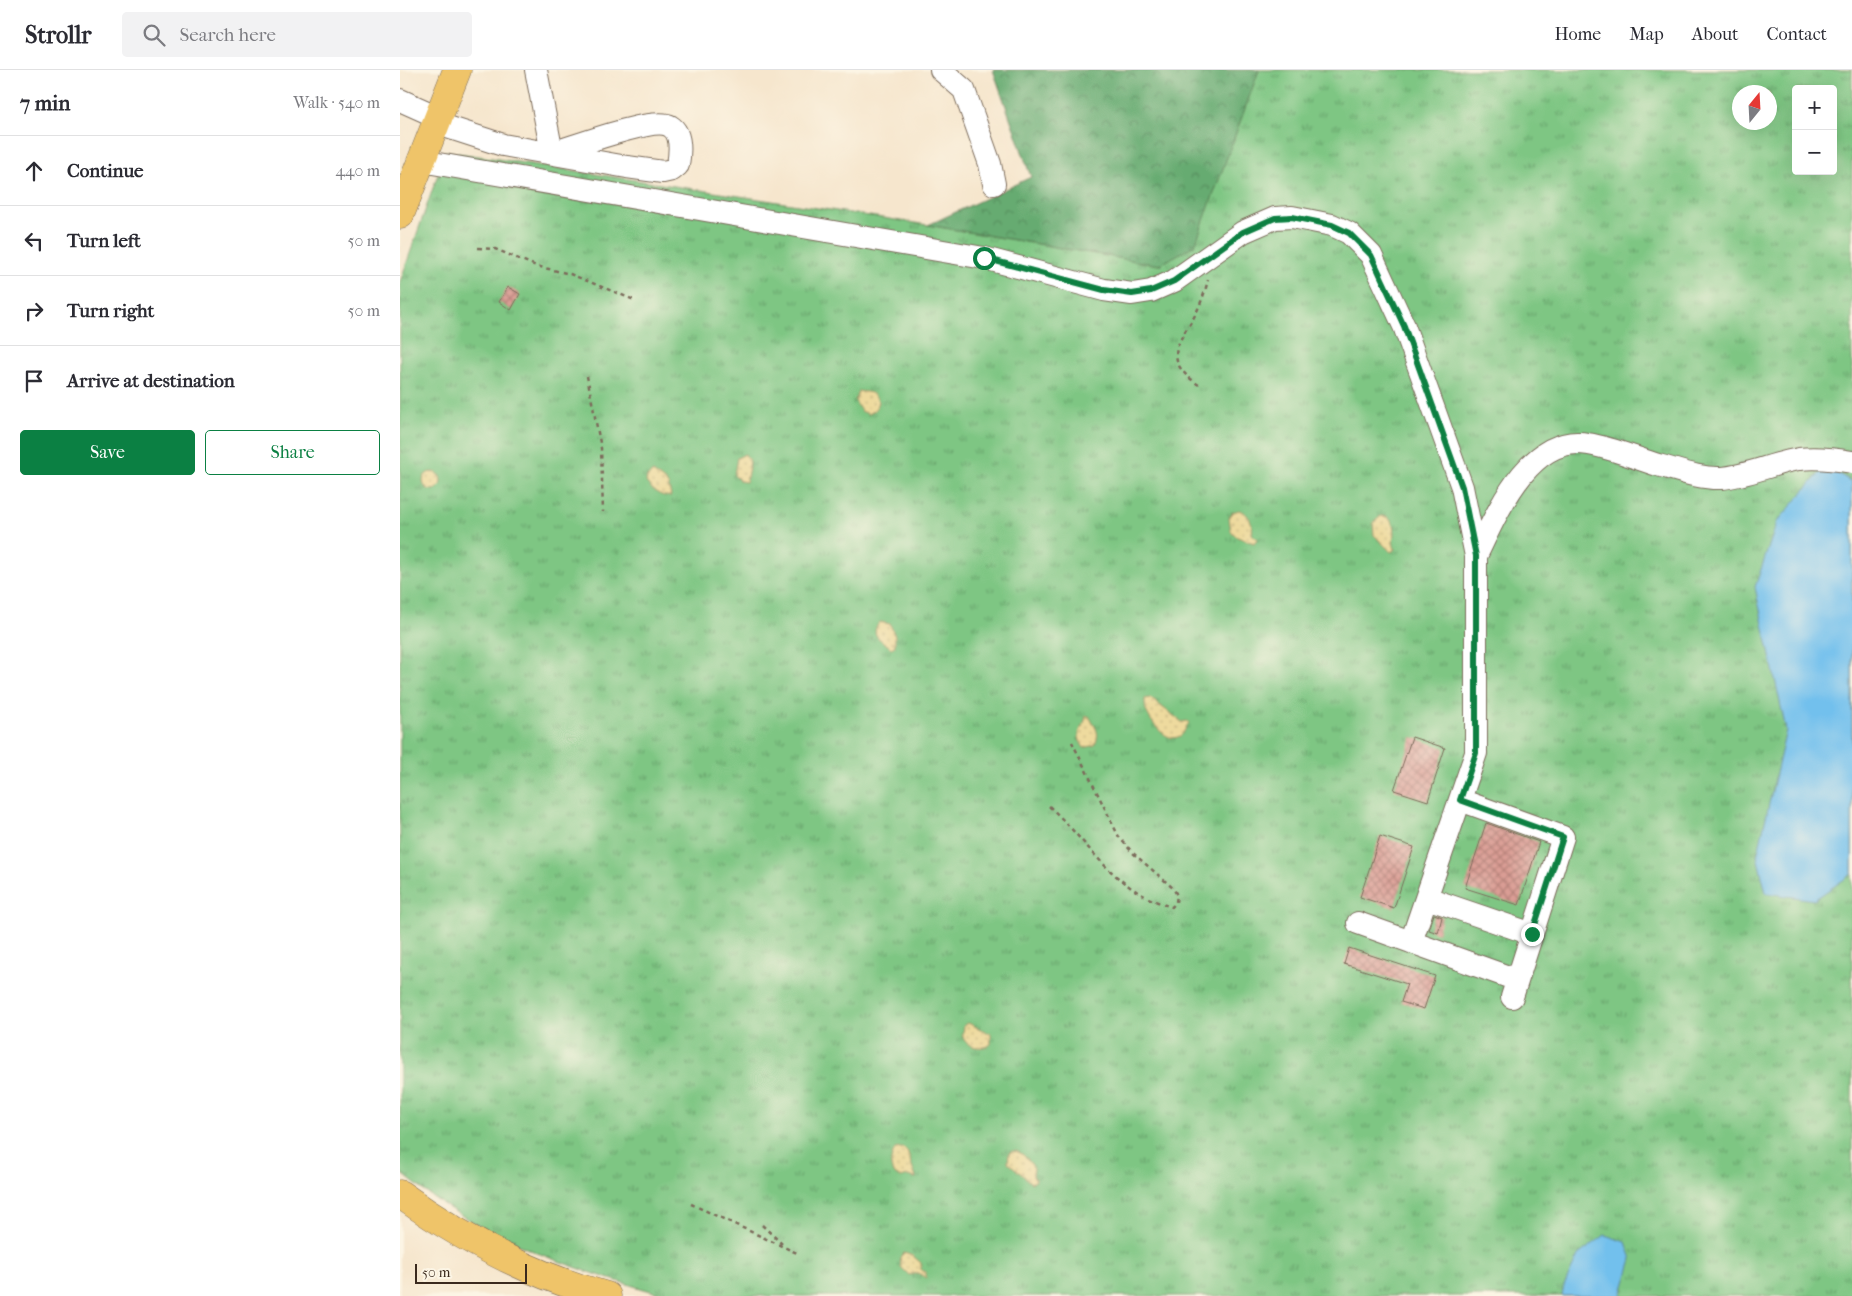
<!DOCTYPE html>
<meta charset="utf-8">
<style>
body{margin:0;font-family:"IM FELL French Canon",serif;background:#f2f2f3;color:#2b2b33}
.controls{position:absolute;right:15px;top:15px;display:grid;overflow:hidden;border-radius:5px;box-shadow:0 5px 20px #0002}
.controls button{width:45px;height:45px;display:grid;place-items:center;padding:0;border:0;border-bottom:1px solid #e1e1e2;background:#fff;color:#2b2b33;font:25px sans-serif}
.compass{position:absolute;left:1332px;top:15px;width:45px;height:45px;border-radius:50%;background:#fff;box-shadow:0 5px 20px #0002;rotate:18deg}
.scale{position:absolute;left:15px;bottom:12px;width:112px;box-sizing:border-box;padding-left:5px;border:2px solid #3b2a1e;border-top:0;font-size:14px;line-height:18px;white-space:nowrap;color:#3b2a1e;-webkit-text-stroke:4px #fcf5e5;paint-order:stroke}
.stop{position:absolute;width:15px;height:15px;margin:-11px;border:4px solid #0b8043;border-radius:50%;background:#fff}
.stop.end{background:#0b8043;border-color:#fff;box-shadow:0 1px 5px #0008}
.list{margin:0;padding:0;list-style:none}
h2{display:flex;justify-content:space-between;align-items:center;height:65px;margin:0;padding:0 20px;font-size:21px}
h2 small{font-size:16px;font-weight:400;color:#7c7c81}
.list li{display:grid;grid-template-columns:32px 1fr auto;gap:15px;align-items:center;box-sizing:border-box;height:70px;padding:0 20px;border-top:1px solid #e1e1e2}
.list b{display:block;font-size:19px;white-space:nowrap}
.list em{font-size:16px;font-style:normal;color:#7c7c81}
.actions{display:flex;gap:10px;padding:15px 20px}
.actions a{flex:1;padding:11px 0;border:1px solid #0b8043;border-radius:5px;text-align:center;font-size:18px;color:#0b8043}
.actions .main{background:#0b8043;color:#fff}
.icon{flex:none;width:28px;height:28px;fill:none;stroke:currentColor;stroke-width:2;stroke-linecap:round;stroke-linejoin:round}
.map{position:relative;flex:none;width:1452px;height:1226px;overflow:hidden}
header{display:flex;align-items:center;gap:30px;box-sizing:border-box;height:70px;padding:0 25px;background:#fff;border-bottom:1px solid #e1e1e2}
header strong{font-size:24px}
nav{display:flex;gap:28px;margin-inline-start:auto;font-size:18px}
.search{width:350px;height:45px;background:#f2f2f3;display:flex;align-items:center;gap:12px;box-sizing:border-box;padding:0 18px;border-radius:5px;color:#7c7c81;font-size:19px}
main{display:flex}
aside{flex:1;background:#fff}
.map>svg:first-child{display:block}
</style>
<header>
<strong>Strollr</strong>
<div class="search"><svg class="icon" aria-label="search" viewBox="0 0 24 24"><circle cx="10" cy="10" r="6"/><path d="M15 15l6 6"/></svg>Search here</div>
<nav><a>Home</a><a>Map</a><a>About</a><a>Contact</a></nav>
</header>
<main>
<aside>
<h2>7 min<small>Walk · 540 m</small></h2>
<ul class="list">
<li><svg class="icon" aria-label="ahead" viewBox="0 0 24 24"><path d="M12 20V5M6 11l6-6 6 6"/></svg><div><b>Continue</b></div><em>440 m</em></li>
<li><svg class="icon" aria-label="left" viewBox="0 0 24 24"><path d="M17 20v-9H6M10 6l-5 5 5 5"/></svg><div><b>Turn left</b></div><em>50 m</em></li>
<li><svg class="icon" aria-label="right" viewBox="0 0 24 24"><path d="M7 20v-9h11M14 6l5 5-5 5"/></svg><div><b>Turn right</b></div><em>50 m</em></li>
<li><svg class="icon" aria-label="arrive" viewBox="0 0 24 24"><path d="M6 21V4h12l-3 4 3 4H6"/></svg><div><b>Arrive at destination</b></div></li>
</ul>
<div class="actions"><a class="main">Save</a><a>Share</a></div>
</aside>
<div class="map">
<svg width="1452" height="1226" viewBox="0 0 1452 1226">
<defs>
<pattern id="grass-tufts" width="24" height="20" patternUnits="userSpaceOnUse" patternTransform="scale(1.25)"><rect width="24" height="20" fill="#7ec683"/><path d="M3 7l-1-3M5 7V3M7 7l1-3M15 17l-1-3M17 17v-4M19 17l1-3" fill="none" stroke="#68a16b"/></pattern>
<pattern id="forest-crowns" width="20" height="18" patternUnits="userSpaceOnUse" patternTransform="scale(1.25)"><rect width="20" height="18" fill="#66ab71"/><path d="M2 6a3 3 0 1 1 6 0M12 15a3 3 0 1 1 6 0" fill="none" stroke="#558b5c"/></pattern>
<pattern id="sand-dots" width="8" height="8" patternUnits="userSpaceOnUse" patternTransform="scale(1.25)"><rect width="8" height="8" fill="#eeda9e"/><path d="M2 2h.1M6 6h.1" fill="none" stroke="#cdbb88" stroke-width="1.8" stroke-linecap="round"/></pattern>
<pattern id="building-cross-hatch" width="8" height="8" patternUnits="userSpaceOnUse" patternTransform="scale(1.25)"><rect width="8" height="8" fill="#da9d94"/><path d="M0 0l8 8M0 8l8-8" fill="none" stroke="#b28078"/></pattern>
</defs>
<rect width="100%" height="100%" fill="#fcf5e5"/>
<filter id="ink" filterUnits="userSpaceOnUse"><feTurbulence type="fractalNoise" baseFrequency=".02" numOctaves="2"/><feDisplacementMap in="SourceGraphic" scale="10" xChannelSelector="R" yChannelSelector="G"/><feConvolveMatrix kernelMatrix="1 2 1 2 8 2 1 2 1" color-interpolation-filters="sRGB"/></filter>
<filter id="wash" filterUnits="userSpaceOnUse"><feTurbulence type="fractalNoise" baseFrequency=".0096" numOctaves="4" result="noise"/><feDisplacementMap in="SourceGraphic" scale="20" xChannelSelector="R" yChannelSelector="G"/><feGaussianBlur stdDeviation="1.12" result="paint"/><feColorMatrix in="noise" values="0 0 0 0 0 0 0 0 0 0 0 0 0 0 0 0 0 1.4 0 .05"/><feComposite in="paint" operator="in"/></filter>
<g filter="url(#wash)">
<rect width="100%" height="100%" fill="#f6e6cd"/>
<!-- grass -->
<path fill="url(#grass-tufts)" stroke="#5c7850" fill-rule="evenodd" d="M859,0h593v1226h-1183c-77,-21 -154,-46 -223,-90 -16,-10 -31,-22 -46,-34v-890l46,-131 482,74 231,40 36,-21zM1396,19h37v82h-37zM1340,22h30v30h-30z"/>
<!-- forest -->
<path fill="url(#forest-crowns)" stroke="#506a48" d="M593,0h266l-64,175 -36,20 -231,-40 103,-48z"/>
<!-- sand -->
<path fill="url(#sand-dots)" stroke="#94825e" d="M458,321c11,2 15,-1 21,11l-3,7 -7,5 -8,-3 -6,-10z
M345,384l5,8 -4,20 -6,-1 -6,-6 3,-17z
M253,402l15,12 3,12c-10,2 -19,-6 -25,-14l1,-5z
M23 411a9 9 0 1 1 18 0a9 9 0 1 1-18 0Z
M839,440c10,3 15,14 13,24l5,5 -3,4 -17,-6 -6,-6 -2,-13 4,-6z
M981,446l7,1c11,14 2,20 7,32l-4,3 -17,-17 -1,-12z
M480,552l10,2 5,12v10l-4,2c-7,-7 -24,-12 -11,-26z
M750,628l32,24 5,-1 2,2c-4,4 -4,10 -9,13 -13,8 -30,-14 -34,-26 -1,-3 -1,-8 -1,-11z
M686,646h3c6,12 12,15 6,29l-11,3c-11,-17 -1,-16 2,-32z
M568,953l23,11v10c-7,6 -25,4 -28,-7 -1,-3 1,-8 1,-12z
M503,1078l4,3 9,27 -8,-2 -7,2 -8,-5c-4,-9 -2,-16 2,-24z
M613,1081c10,0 16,10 21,17l-1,8 3,5 -5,2 -23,-21 1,-9z
M504,1183l9,3 8,7v7l5,2v6l-8,-5 -9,2 -8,-8 -1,-10z"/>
<!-- water -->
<path fill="#72c0ed" stroke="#567586" d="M1426,396l26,16v392l-38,26 -48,-7 -9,-37 29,-126 -31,-143 22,-65z
M1205,1165l21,7 6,17 -11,37h-59l2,-10 14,-31z"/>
<g id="blocks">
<!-- building -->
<path fill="url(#building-cross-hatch)" d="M108,217l12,7 -9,16 -12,-8z
M1012,667l33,11 -17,53 -34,-11z
M1086,753l53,19 -20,63 -54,-17z
M980,766l34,11 -20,61 -34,-11z
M1034,844l8,3 -4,16 -9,-3z
M949,878l86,28 -11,33 -23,-7 6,-18 -63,-20z"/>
</g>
</g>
<g filter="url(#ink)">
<use href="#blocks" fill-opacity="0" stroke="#7c6c5b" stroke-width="1"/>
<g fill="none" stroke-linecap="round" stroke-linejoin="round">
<!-- minor casing -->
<g stroke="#7c6c5b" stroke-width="24">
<path id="minor" d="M136,0l16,83
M541,0l23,20 26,74 4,20
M0,30l38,17
M35,53l68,22 124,22 36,5 9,-2 6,-5c2,-12 4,-32 -8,-39 -16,-10 -97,21 -118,27
M21,91l563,97 120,32 28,4 19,-3 23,-10 69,-49 32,-14 17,-1 40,8 17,8 22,22 33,71 58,161 14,69v197l-65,189
M1076,486c21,-43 54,-123 112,-112 24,4 47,14 70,21 19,5 42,14 63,13 27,-2 52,-15 78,-19 17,-2 36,0 53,3
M1060,730l103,37 -51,160
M1027,828l105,36
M958,853l159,57"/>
</g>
<!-- major casing -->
<g stroke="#7c6c5b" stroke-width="29">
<path id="major" d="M0,145l57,-145
M0,1124c62,45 133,82 207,102"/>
</g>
<!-- path -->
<path stroke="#7c6c5b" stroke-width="2.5" stroke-dasharray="4 4" stroke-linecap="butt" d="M78,178l17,1 41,17 34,8 64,26
M187,306l14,72 2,64
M799,315c-36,-24 -23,-39 -5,-68 6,-11 11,-25 14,-37
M649,736c42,39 64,84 123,101l4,-5 1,-7 -4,-7 -40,-35 -14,-16 -47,-95
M291,1134l108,50
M362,1155l20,19"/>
<!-- minor -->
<use href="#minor" stroke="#fff" stroke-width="22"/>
<!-- major -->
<use href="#major" stroke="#efc469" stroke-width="28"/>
</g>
</g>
<g fill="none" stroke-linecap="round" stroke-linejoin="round" filter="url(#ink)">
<!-- route -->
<path stroke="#0b8043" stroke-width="6" d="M584,188l120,32 28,4 19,-3 23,-10 69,-49 32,-14 17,-1 40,8 17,8 22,22 33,71 58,161 14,69v197l-16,47 103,37 -31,97"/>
</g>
</svg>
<div class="controls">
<button>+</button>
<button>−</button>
</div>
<svg class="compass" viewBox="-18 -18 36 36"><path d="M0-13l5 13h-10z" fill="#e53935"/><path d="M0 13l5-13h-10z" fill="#7c7c81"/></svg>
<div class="scale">50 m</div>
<div class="stop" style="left:584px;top:188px"></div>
<div class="stop end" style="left:1132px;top:864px"></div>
</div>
</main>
